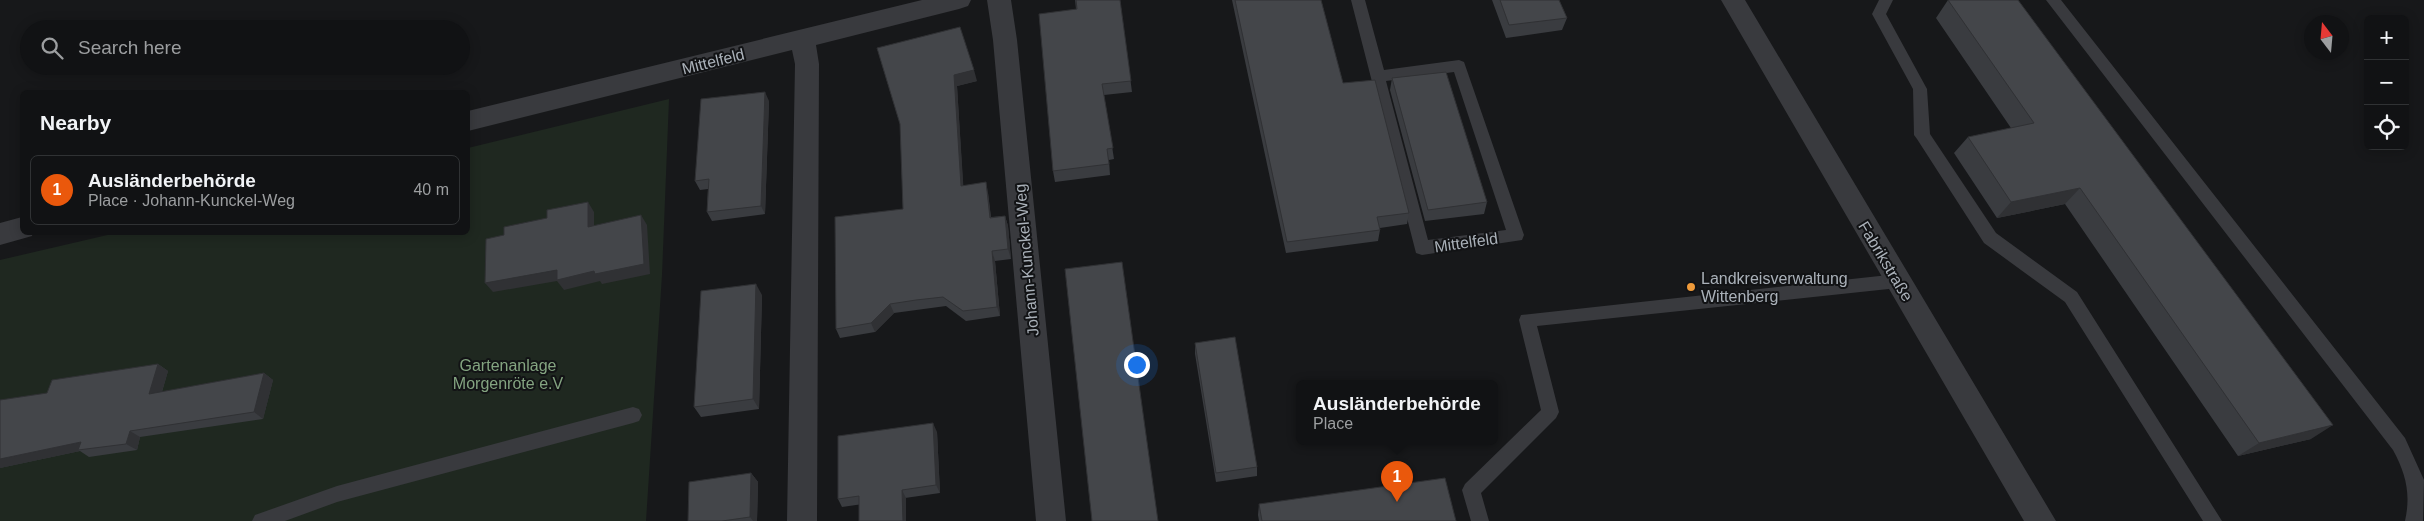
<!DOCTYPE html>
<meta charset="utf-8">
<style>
body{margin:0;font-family:Helvetica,sans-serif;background:#1e2022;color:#f1f3f6}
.controls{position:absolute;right:15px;top:15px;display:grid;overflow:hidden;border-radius:8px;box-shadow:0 2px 12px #0003}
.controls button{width:45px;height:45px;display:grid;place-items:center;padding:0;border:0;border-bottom:1px solid #303234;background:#111214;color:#f1f3f6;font:25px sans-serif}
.compass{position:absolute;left:2304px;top:15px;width:45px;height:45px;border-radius:50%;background:#111214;box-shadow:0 2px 12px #0003;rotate:344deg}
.you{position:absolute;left:1136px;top:364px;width:18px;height:18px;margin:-12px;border:4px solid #fff;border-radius:50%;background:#1a73e8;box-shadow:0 0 0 8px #1a73e833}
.badge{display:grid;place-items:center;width:32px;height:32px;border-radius:50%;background:#ea580c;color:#fff;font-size:16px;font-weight:700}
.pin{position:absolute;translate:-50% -41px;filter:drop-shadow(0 1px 2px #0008)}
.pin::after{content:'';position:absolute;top:26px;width:18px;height:15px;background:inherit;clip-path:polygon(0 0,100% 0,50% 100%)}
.popup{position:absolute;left:1296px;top:380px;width:202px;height:65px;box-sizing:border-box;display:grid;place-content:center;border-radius:8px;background:#111214;filter:drop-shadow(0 1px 4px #0005);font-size:16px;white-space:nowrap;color:#9c9ea0}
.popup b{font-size:19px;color:#f1f3f6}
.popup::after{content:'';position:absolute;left:50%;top:100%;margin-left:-10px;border:10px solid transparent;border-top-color:#111214}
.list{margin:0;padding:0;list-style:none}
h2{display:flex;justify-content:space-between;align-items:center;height:65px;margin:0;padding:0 20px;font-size:21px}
h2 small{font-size:16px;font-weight:400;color:#9c9ea0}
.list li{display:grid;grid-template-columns:32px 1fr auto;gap:15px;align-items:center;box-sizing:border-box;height:70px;margin:0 10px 10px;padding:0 10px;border:1px solid #303234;border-radius:8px}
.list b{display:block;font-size:19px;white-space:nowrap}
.list p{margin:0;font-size:16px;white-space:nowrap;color:#9c9ea0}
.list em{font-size:16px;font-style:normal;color:#9c9ea0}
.icon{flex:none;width:28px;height:28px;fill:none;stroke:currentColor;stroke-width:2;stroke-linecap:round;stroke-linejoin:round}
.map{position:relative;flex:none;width:2424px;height:521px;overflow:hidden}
.search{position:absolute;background:#111214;box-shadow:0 2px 12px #0003;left:20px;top:20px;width:450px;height:55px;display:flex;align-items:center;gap:12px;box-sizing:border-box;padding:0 18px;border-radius:28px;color:#9c9ea0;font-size:19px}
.panel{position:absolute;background:#111214;box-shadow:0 2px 12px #0003;left:20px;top:90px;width:450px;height:145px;border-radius:8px}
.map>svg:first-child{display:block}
</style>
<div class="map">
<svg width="2424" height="521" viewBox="0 0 2424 521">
<rect width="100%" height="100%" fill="#17181a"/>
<!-- green -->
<path fill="#1f2820" d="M669,99l-7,176 -16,246h-646v-261l116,-27 352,-1v-84z"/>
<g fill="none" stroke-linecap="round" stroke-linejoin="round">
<!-- service -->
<path fill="#393a3e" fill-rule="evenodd" d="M1351,0h14l19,70 75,-10 5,2 60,173 -2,5 -100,15 -6,-2zM1454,72l52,158 -78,10 -42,-159z
M1879,0h14l-7,14 41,75 3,45 66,99 81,59 145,229h-19l-138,-219 -81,-59 -67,-104 -3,-4 -1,-46 -41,-75z
M2046,0h15l344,438 19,42 -1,41h-18c6,-27 1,-47 -12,-71z
M1898,274l6,2 2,5 -2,5 -6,2 -361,38 22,86 -3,6 -75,75 8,28h-18l-9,-31 3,-6 76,-74 -22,-90 2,-5z
M633,407l6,2 3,6 -3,6 -6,2 -296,79 -52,19h-33l3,-6 82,-29z"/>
<!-- minor -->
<path fill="#393a3e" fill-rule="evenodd" d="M922,0h49l-3,6 -9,3 -143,36 3,19 -2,457h-30l8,-457 -3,-14 -324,81v-20z
M987,0h24l6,40 49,481h-30l-43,-481z
M1721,0h24l311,521h-32z
M22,217v15h11l-1,4 -32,9v-22z"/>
</g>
<!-- wall -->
<path fill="#3a3c40" d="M1075,0h45l12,92 -28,3 10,64 -5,1 1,15 -55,7 -2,-11 23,-162z
M1232,0h89l22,83 66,130 -2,11 -27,4v2l-2,11 -92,12z
M1492,0h67l8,18 -5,12 -56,8z
M1948,0l363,439 -73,17 -173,-252 -68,14 -43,-65 14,-16 43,-9 -75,-110z
M877,48l100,33 -20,5 6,99 25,8 3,24 14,-1 3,10 3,33 -16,2 5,55 -34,5 -20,-15 -52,7 -19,19 -35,6 -4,-9 67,-120 -3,-85z
M1392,78l95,124 -3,12 -59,7 -35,-131z
M769,101l-4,113 -53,7 -5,-9 1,-23 -8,1 -5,-9z
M762,295l-3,114 -58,8 -7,-10z
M1195,343l62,124v9l-41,6 -21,-128z
M158,364l10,7 -6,21 102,-19 9,7 -10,39 -123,18 -3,13 -48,7 -9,-6 -80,17 47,-75z
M937,432l3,61 -98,14 -4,-8z
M751,473l7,9 -1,39h-69z
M1259,504l197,17h-197l-1,-6z"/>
<!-- shaded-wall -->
<path fill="#303134" d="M974,70l3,11 -20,5 7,110 -3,-10 -7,-111z
M765,92l4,9 -4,113 -4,-8z
M986,182l2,11 4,35 -2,-10z
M2080,188l-15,16 -68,14 14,-16z
M588,202l6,10v25l-6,-10z
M641,215l6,10 3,49 -48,10 -2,-3 -36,9 -7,-9 -64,11 -8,-9 72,-13z
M1005,216l3,10 3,33 -3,-10z
M992,251l3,10 5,55 -3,-9z
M756,284l6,11 -3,114 -6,-10z
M890,304l4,9 -19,19 -4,-9z
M158,364l10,7 -9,30 -10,-7z
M264,373l9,7 -10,39 -9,-7z
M933,423l4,9 3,61 -4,-8z
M2333,425l-22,14 -73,17 21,-13z
M130,431l10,6 -3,13 -11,-6z
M81,442l-3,8 2,1 -80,17v-9z
M751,473l7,9 -1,39h-4l-3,-4z
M902,490l4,8v23h-3z"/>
<!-- building -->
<path fill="#44464a" stroke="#303134" d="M1076,0h44l11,81 -29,3 11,64 -6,1 2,15 -56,7 -14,-157 38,-5z
M1235,0h86l22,83 32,-3 34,133 -32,4 3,13 -93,12z
M1500,0h59l8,18 -58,7z
M1948,0h70l315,425 -74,18 -179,-255 -69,14 -43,-65 66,-14z
M960,27l14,43 -20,5 7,111 25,-4 4,36 15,-2 3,33 -16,2 5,56 -34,4 -20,-14 -27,3 -26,4 -19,19 -35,6 -1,-112 68,-8 -3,-85 -23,-76z
M1446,72l41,130 -59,8 -36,-132z
M765,92l-4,114 -54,6 2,-33 -14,2 6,-82z
M588,202v25l53,-12 3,49 -49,10 -1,-3 -37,9v-10l-72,13 1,-44 18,-4v-8l43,-9v-8z
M1122,262l36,259h-66l-27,-252z
M756,284l-3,115 -59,8 7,-116z
M1235,337l22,130 -41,6 -21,-130z
M158,364l-9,30 115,-21 -10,39 -124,19 -4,13 -48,6 3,-8 -81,17v-59l47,-7 5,-13z
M933,423l3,62 -34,5 1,31h-44v-25l-21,3v-63z
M751,473l-1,44 -28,4h-34l1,-39z
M1445,478l11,43h-194l-3,-17z"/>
<!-- markers -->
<circle fill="#ef9a3a" stroke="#121315" stroke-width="2" cx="1691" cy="287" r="5"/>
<g text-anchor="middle" stroke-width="4" stroke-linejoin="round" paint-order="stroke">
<!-- street labels -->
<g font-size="16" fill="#aab1b9" stroke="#121315">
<text transform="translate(713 61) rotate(-14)" y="6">Mittelfeld</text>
<text transform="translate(1466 242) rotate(-8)" y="6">Mittelfeld</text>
<text transform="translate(1026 260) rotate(-95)" y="6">Johann-Kunckel-Weg</text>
<text transform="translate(1886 261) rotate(59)" y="6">Fabrikstraße</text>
</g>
<!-- poi labels -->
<g font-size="16" fill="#aab1b9" stroke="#121315" text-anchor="start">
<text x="1701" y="284">Landkreisverwaltung<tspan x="1701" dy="18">Wittenberg</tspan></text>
</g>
<!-- park labels -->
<g font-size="16" fill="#84a481" stroke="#121315">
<text x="508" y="371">Gartenanlage<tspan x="508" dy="18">Morgenröte e.V</tspan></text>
</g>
</g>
</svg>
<div class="controls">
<button>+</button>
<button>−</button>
<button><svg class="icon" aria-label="locate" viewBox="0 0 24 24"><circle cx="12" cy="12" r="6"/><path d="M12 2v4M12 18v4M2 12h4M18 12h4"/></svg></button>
</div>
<svg class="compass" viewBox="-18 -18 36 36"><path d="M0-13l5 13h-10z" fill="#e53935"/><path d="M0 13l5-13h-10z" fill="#9c9ea0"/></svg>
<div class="you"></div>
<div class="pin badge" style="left:1397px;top:502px">1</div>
<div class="popup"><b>Ausländerbehörde</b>Place</div>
<div class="search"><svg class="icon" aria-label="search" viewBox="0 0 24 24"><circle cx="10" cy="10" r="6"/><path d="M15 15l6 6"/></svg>Search here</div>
<section class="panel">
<h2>Nearby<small></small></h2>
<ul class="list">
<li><span class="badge">1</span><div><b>Ausländerbehörde</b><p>Place · Johann-Kunckel-Weg</p></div><em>40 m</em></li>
</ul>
</section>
</div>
